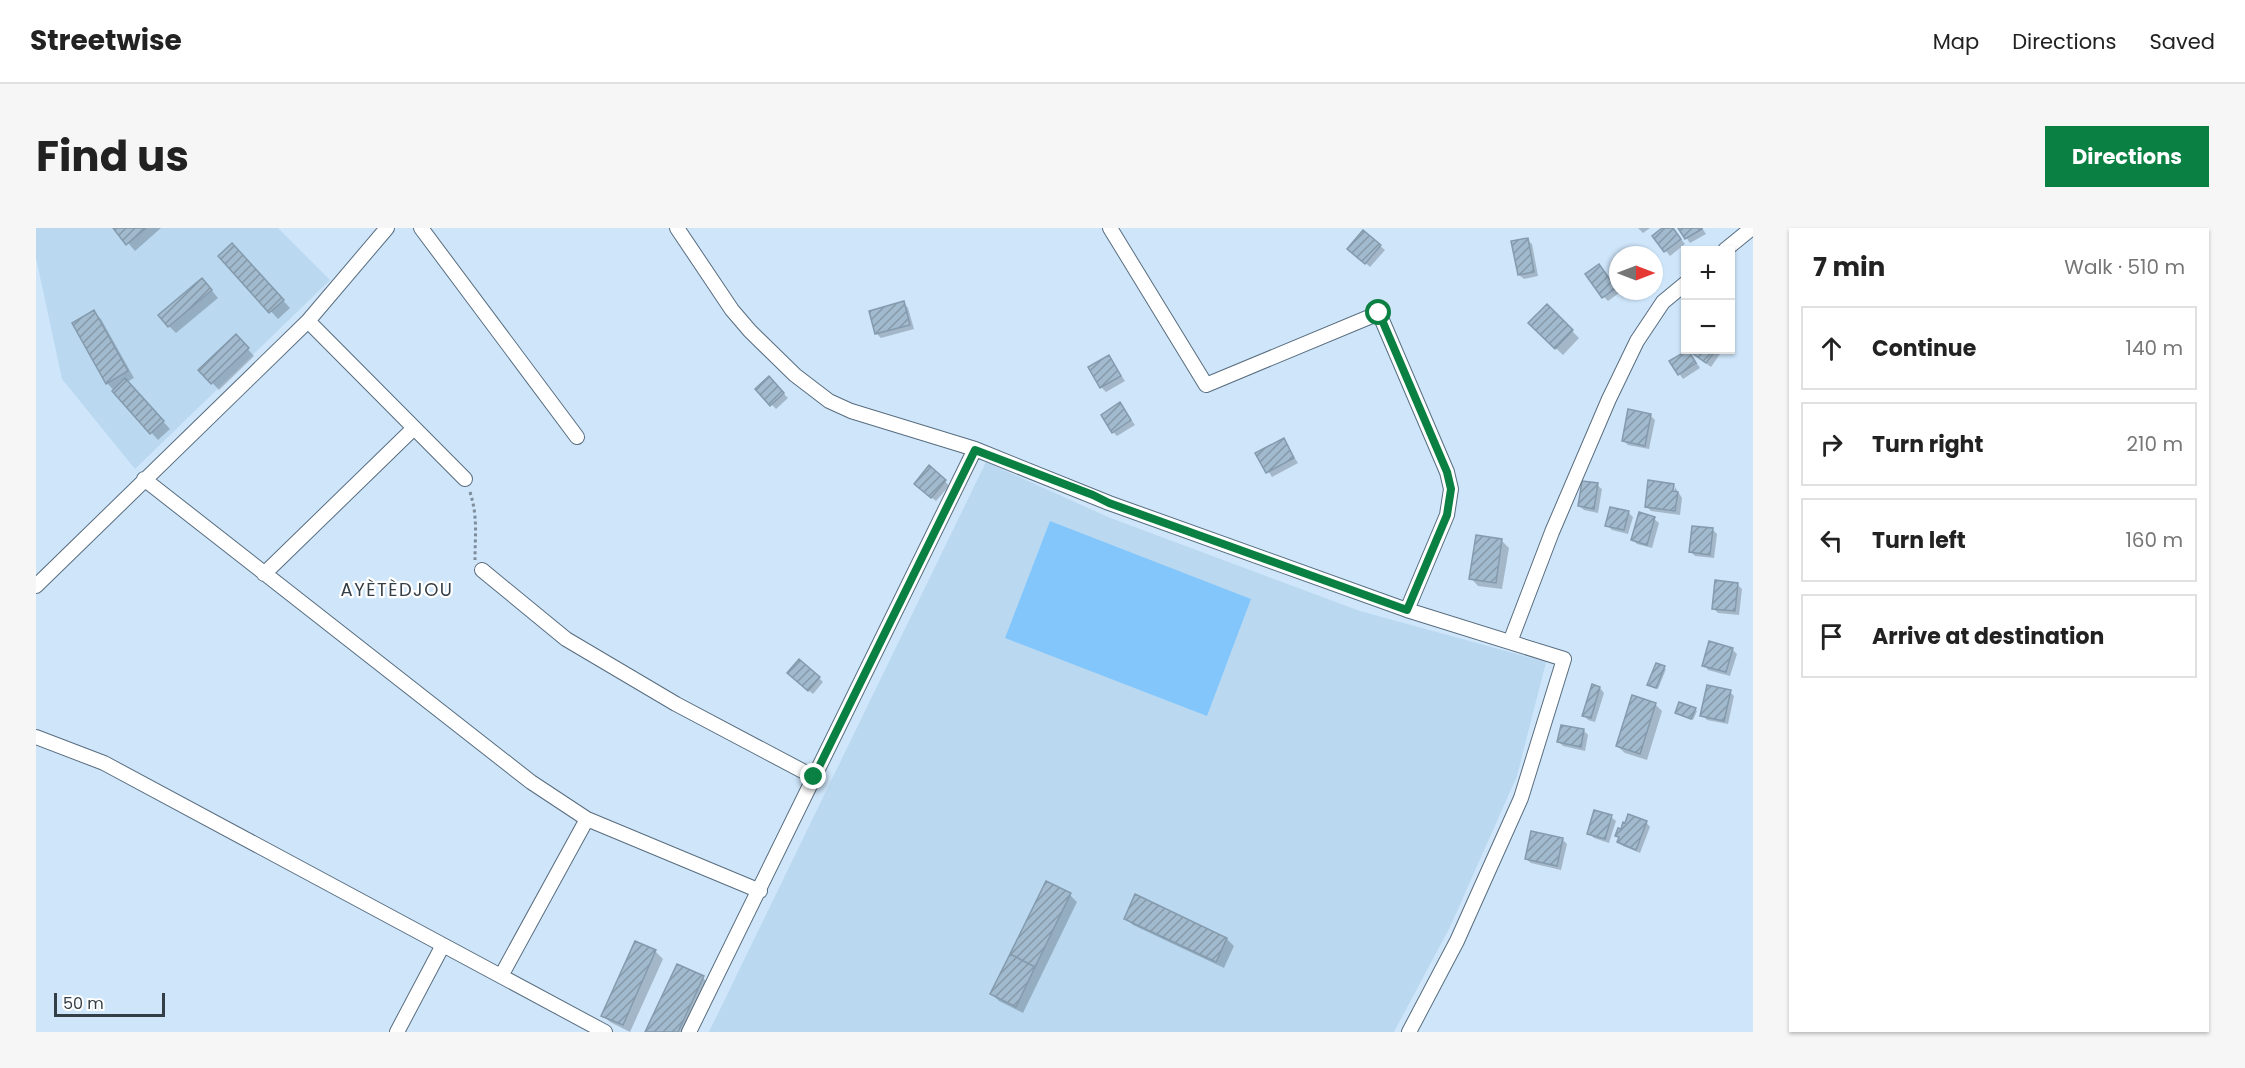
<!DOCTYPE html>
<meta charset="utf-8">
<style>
body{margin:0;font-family:Poppins,sans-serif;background:#f6f6f6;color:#222}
.controls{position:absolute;right:18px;top:18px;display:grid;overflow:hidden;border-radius:0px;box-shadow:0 2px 4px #0004}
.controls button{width:54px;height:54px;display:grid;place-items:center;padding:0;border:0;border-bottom:2px solid #e0e0e0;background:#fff;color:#222;font:30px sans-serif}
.compass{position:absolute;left:1573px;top:18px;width:54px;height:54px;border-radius:50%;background:#fff;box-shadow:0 2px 4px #0004;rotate:90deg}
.scale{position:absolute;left:18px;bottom:15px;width:111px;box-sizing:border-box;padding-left:6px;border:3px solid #343e46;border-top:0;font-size:16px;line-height:21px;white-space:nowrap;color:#343e46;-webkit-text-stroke:4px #fff;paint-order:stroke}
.stop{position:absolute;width:18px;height:18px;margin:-14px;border:4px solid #0b8043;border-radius:50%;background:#fff}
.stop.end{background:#0b8043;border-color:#fff;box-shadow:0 2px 6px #0008}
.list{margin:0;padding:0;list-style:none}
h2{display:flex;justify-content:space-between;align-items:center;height:78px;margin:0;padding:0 24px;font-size:26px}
h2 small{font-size:20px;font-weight:400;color:#767676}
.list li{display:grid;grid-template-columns:39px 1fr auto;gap:18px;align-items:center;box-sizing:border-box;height:84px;margin:0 12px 12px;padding:0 12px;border:2px solid #e0e0e0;border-radius:0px}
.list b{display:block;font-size:22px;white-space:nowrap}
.list em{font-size:20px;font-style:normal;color:#767676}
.icon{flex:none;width:33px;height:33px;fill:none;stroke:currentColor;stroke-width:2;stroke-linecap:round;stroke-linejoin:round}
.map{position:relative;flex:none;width:1717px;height:804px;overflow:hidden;border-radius:0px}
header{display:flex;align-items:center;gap:36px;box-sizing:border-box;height:84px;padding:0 30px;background:#fff;border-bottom:2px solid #e0e0e0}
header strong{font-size:28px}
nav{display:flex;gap:33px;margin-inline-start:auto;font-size:21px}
.intro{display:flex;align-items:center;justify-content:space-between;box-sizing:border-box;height:144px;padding:0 36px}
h1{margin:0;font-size:42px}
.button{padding:15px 27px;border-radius:0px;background:#0b8043;color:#fff;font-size:21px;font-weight:700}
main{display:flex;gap:36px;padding:0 36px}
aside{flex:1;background:#fff;border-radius:0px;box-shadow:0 2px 4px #0004}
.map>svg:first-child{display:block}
</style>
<header>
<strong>Streetwise</strong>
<nav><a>Map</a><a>Directions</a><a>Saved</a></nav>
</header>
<div class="intro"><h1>Find us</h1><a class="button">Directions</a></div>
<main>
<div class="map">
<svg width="1717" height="804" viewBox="0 0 1717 804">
<defs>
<pattern id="building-hatch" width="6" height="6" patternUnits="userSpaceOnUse" patternTransform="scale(1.5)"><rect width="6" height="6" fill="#a2bacd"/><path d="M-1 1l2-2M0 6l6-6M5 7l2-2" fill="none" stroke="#8599a8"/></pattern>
</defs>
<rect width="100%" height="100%" fill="#cee5fa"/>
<!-- built -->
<path fill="#bad9f1" d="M0,0h242l52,52 -195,189 -73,-90 -26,-121z
M950,234l122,55 252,94 186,51 -29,114 -67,151 -56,105h-685z"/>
<!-- garden -->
<path fill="#83c6fb" d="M1014,293l201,78 -44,117 -202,-78z"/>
<!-- shadow -->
<path fill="#0003" d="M79,0h46l-26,23z
M1602,0h12l-7,5z
M1628,0h8l13,16 -15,12 -16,-20z
M1644,0h22l4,6 -16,9z
M1328,4l21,18 -15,17 -16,-14z
M1491,12l5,4 6,32 -14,3 -5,-4z
M203,24l51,56 -12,11 -58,-63z
M1567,42l16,23 -11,8 -4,-4z
M173,59l9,11 -42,35 -7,-7z
M868,75l4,5 6,21 -33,9 -5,-5z
M1511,78l32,32 -16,17 -33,-32z
M58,84l7,7 33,59 -7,4 43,47 -12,11 -51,-57z
M200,108l18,20 -35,34 -19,-20z
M1656,122h23l5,4 -9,13 -16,-12z
M1654,124l10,16 -17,11 -12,-17z
M1073,129l16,24 -19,11 -5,-5z
M733,150l19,20 -12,11 -19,-20z
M1084,176l15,21 -18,11 -4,-4z
M1614,187l5,5 -6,29 -21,-4 -5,-5z
M1247,212l15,23 -26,14 -15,-23z
M909,253l4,5 -13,15 -16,-13z
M1561,257l5,4 -4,24 -14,-3 -5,-4z
M1637,257l2,2h-3l1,12 2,-12 7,11 -2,17 -29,-4 -5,-5z
M1592,284l5,5 -5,17 -16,-4 -5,-5z
M1618,291l5,4 -7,25 -15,-4 -5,-5z
M1676,301l5,5 -3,24 -19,-2 -4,-4z
M1465,312l8,8 -7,41 -24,-3 -7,-8z
M1701,356l5,5 -3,26 -21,-2 -4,-4z
M1696,421l5,5 -7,22 -22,-6 -4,-5z
M1628,440l2,1 -8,20 -7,-3z
M758,450h25l4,4 -10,12z
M1564,460l4,5 -9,29 -7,-2 -4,-5z
M1694,464l4,4 -6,28 -21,-4 -5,-5z
M1619,476l7,7 -15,49 -22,-7 -8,-7z
M1659,481l2,2 -4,9 -16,-7z
M1548,503l4,4 -3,16 -22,-5 -4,-4z
M1575,589l5,4 -7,22 -15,-5 -5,-5z
M1610,594l4,5 -10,26 -17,-7 -5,-4 2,-4 -3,-3z
M1526,611l5,5 -6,26 -30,-7 -5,-4z
M1010,655l24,12 7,7 -54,111 -24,-12 -7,-7z
M1090,690l101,21 7,7 -10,22 -91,-43z
M599,715l21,9 7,7 -33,73 -20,-10 -7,-7z
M667,750l7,7 -22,47h-41z"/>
<!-- building -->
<path fill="url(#building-hatch)" stroke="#849aad" stroke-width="1.5" d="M77,0h33l-20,17z
M1626,0h11l8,11 -17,13 -12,-16z
M1642,0h24v1l-17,10z
M1327,2l18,15 -16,19 -18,-15z
M1492,10l6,34 -16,3 -7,-34z
M196,15l52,57 -15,13 -51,-57z
M1563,36l17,24 -14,10 -17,-24z
M166,50l10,12 -44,37 -10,-12z
M868,73l6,24 -35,9 -6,-23z
M1511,76l26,26 -18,19 -27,-26z
M58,82l34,61 -22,13 -34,-61z
M200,106l13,14 -38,36 -13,-14z
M1652,122l8,13 -18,12 -9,-14z
M1654,122h26l-10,13 -17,-12z
M1073,127l12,21 -21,12 -12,-21z
M733,148l15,17 -14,13 -15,-17z
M89,150l39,43 -14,13 -38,-43z
M1084,174l11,18 -19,13 -11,-18z
M1592,181l23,5 -6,32 -23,-5z
M1248,210l10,20 -28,15 -11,-20z
M893,237l17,15 -15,18 -17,-14z
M1612,252l26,4 -1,7 5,1 -3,19 -30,-4z
M1546,253l16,2 -4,26 -16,-3z
M1574,279l19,4 -5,19 -19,-4z
M1603,284l16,5 -8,28 -16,-5z
M1656,298l21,2 -3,27 -21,-3z
M1440,307l26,4 -6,44 -27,-4z
M1679,352l23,3 -3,28 -23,-2z
M1673,413l24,7 -7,24 -24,-6z
M763,431l21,18 -12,14 -21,-18z
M1620,435l9,3 -9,22 -9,-3z
M1556,456l8,3 -9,31 -9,-2z
M1671,457l24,5 -7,31 -24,-5z
M1596,467l24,8 -16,51 -24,-8z
M1643,474l17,6 -5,11 -16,-6z
M1525,497l23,4 -3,18 -24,-5z
M1558,582l18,5 -7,24 -18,-5z
M1592,586l19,7 -11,29 -19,-8 2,-5 -4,-1 3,-8 3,1 2,-7 2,1z
M1495,603l32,7 -6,28 -32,-7z
M1010,653l25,12 -36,74 -25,-13z
M1099,666l92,44 -11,24 -92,-43z
M599,713l21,9 -33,75 -22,-9z
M974,726l25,13 -19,40 -26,-13z
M641,736l27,12 -26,56h-33z"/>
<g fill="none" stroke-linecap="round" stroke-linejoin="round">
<!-- minor casing -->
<g stroke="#586d7f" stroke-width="16">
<path id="minor" d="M385,0l156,209
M641,0l55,82 18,21 45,44 34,26 22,10 124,38 134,54 298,107 157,49 -43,139 -64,143 -48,91
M1074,0l96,157 173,-72 68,159 4,17 -4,26 -40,95
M1689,22l27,-22
M272,93l157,158
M108,251l387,303 56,37 173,72
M446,342l84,69 110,65 138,73
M228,346l150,-146
M0,358l272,-265 79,-93
M1474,414l42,-110 57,-133 28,-58 26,-39 23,-19
M0,509l68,26 501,269
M465,748l86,-157
M361,804l46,-87
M653,804l286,-583"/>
</g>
<!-- path -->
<path stroke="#7d8d9b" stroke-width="3" stroke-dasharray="3 3" stroke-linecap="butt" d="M434,264c8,25 5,43 5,68"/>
<!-- minor -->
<use href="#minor" stroke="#fff" stroke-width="14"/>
</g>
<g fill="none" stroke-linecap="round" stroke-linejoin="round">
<!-- route -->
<path stroke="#0b8043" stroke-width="8" d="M778,549l161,-327 118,45 16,8 298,107 40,-95 4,-26 -4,-17 -68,-159"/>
</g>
<g text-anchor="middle" stroke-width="4.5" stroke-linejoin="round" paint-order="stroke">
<!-- quarter labels -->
<g font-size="18" letter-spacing="1.5" fill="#343e46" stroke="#fff">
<text x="361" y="368">AYÈTÈDJOU</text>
</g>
</g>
</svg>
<div class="controls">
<button>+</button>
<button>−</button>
</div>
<svg class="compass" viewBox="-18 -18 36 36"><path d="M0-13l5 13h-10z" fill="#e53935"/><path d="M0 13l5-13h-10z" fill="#767676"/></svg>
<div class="scale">50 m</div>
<div class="stop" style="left:1343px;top:85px"></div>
<div class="stop end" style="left:778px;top:549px"></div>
</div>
<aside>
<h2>7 min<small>Walk · 510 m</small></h2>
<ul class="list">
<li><svg class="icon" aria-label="ahead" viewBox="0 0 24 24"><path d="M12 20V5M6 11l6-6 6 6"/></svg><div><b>Continue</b></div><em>140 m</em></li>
<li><svg class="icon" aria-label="right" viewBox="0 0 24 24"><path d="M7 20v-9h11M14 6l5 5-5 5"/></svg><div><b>Turn right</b></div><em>210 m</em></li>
<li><svg class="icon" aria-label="left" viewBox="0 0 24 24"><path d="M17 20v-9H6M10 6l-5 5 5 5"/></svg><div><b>Turn left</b></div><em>160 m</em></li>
<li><svg class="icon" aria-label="arrive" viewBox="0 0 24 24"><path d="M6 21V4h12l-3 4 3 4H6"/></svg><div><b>Arrive at destination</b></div></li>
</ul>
</aside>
</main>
